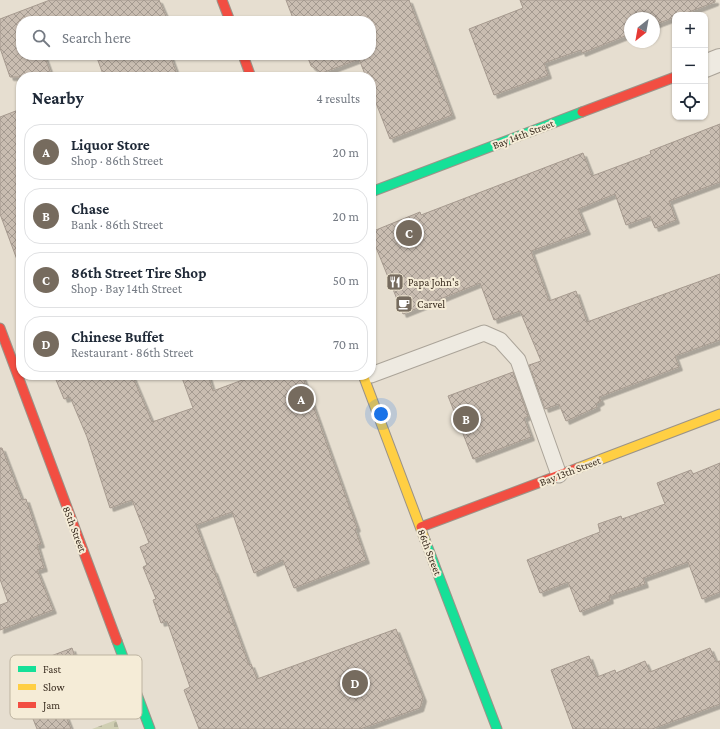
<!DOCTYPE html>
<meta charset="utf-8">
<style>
body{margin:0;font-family:"Crimson Pro",serif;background:#f2f2f3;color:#1f2937}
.controls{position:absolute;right:12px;top:12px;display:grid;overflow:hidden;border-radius:8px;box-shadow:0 1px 3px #0004}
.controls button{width:36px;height:36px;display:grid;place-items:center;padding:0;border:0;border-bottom:1px solid #e0e1e3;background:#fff;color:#1f2937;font:20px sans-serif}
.compass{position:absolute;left:624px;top:12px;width:36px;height:36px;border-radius:50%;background:#fff;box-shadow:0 1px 3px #0004;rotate:211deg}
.you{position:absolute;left:381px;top:414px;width:14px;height:14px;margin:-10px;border:3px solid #fff;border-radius:50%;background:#1a73e8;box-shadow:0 0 0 6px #1a73e833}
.badge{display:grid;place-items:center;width:26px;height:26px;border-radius:50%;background:#766b5e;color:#fff;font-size:13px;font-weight:700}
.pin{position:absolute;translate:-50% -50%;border:2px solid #fff;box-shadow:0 1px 4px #0006}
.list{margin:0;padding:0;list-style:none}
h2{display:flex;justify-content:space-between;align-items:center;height:52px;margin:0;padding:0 16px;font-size:17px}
h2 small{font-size:13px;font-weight:400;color:#747a83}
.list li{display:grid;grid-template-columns:26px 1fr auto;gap:12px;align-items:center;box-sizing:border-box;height:56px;margin:0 8px 8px;padding:0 8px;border:1px solid #e0e1e3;border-radius:16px}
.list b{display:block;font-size:15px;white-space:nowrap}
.list p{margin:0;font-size:13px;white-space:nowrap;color:#747a83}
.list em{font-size:13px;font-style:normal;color:#747a83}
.icon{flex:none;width:22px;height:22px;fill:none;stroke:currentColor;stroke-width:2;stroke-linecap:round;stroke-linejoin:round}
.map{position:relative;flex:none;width:720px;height:729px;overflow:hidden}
.search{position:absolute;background:#fff;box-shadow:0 1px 3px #0004;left:16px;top:16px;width:360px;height:44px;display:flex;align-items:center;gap:10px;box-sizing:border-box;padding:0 14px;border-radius:16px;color:#747a83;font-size:15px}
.panel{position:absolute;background:#fff;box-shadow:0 1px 3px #0004;left:16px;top:72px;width:360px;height:308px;border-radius:16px}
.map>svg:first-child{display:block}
</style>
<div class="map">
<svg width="720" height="729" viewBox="0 0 720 729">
<defs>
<pattern id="cemetery-stones" width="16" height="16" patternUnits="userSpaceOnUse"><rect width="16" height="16" fill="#cfceb2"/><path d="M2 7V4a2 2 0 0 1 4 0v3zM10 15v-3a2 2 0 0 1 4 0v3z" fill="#b2b199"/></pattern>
<pattern id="building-cross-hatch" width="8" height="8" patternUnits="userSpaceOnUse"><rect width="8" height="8" fill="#c9bdb1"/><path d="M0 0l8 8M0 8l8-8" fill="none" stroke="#a49a90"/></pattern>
<filter id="shadow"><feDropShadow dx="3.5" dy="3.5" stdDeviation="0" flood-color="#0004"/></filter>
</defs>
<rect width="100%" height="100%" fill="#e6ded0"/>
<!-- cemetery -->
<path fill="url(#cemetery-stones)" d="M116,720l3,9h-27z"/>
<!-- building -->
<path fill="url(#building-cross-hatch)" stroke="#a69a8f" filter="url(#shadow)" d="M50,0h109l9,21h-147v34h23l8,22h-42l-10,-29v-29z
M286,0h123l43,115 -62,24 -19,-49v-13h-5l-7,-18 -37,14 -11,-7 -4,-11h64v-34h-77z
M520,0h195v2l-34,13h-6v2l-21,8v-7h-24v16l-48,19 -1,-3 -37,13 4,12 -54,20 -25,-66 54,-21z
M96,55h74l8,22h-74z
M21,109v155l-2,1 -19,-51v-97z
M720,124v58l-51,19 7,19 -21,8 -5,-12 -24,9 -11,-31 -37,15 9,22 -56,20 18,50 27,-10 11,31 133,-48v66l-45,16 4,11 -80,30 2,4 -5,3 1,3 -31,14 -7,-17 -14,5 -16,-44 12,-4 -21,-50 -26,9 -14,-37 -77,31 -32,-79v-3l49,-20 1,3 162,-62 9,23 59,-22 -1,-3z
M513,372l15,44 -4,2 7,19 -58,22 -25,-63z
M54,375h78l20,47 41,-14 -12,-33h27l5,16 43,-16h46l55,153 -2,1 11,31 -72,28 -11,-28 -29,13 -22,-61 -36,13 17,45h1l35,95 2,-1 6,15 139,-50 27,69 -3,10 -60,21h-161l-15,-39 6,-3 -23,-66 -6,2 -8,-23 3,-1 -13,-32 4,-2 -7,-18 9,-4 -17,-43 -22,8 -23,-71 -17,-40 -6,2z
M0,448h2l20,52 4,-1 15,45 -4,1 7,23 -7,2 16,40 -53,20v-25l8,-3 -8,-23z
M720,463v129l-18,7 -14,-37 -45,16 2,6 -36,12 1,4 -30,12 -12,-30 -28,11 -13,-33 73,-28 -2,-8 23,-8 1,3 43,-15 -8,-21 34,-13 2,4z
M72,648l9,25 -28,10 18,46h-34l-23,-59z
M710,648l6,14 4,-1v43l-68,25h-79l-22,-59 38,-14 8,21 18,-7 1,3 29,-12 5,11z"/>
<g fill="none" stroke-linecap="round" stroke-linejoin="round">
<!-- lane casing -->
<g stroke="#aba499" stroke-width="17">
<path id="lane" d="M371,375l113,-42 16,7 18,20 41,115"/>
</g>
<!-- street casing -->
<g stroke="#aba499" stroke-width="24">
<path id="street" d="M705,66l15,-6"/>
</g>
<!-- fast casing -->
<g stroke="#9b9388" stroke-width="11">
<path id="fast" d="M371,192l211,-80
M425,540l72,189
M117,641l33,88"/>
</g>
<!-- slow casing -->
<g stroke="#9b9388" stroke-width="11">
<path id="slow" d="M363,375l62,165
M578,468l142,-54"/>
</g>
<!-- jam casing -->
<g stroke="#9b9388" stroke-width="11">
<path id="jam" d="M222,0l8,21
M243,55l8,22
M582,112l93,-35
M0,328l117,313
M421,527l157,-59"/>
</g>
<!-- lane -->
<use href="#lane" stroke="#eeeae1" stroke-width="15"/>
<!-- street -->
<use href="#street" stroke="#eeeae1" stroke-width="22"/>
<!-- fast -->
<use href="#fast" stroke="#16e098" stroke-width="9"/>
<!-- slow -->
<use href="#slow" stroke="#ffcf43" stroke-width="9"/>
<!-- jam -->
<use href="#jam" stroke="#f24e42" stroke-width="9"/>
</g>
<!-- icons -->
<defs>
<g id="restaurant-square" transform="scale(0.9)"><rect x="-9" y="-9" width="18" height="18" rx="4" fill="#766b5e" stroke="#f5ecd7"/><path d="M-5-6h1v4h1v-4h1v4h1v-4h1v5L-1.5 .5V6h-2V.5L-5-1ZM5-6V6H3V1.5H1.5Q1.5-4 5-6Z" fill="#fff"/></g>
<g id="cafe-square" transform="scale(0.9)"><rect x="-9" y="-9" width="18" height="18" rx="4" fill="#766b5e" stroke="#f5ecd7"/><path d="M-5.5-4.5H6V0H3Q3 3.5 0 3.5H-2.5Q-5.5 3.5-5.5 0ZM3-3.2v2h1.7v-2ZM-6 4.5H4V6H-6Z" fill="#fff"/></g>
</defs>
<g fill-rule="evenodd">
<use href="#restaurant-square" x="395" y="282"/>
<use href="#cafe-square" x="404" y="304"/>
</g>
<g text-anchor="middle" stroke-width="4" stroke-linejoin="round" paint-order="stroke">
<!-- street labels -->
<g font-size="11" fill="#3a2d20" stroke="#f5ecd7">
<text transform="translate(523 134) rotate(-21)" y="4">Bay 14th Street</text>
<text transform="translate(570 471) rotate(-21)" y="4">Bay 13th Street</text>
<text transform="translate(75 529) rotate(69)" y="4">85th Street</text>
<text transform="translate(430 552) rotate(69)" y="4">86th Street</text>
</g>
<!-- poi labels -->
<g font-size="11" fill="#3a2d20" stroke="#f5ecd7" text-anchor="start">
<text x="408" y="286">Papa John's</text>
<text x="417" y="308">Carvel</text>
</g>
</g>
<!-- legend -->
<rect x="10" y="655" width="132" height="64" rx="6" fill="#f5ecd7" stroke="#bdb3a0" stroke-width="1"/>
<rect x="18" y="666" width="18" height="6" fill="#16e098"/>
<rect x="18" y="684" width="18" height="6" fill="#ffcf43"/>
<rect x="18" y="702" width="18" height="6" fill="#f24e42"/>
<g font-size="11" fill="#3a2d20">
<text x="43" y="673">Fast</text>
<text x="43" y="691">Slow</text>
<text x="43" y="709">Jam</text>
</g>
</svg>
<div class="controls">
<button>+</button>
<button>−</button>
<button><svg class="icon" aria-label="locate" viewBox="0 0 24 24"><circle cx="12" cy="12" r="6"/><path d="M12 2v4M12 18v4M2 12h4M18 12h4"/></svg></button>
</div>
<svg class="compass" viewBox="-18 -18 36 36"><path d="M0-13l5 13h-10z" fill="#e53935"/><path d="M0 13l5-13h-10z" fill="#747a83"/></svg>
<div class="you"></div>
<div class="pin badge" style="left:301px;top:399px">A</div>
<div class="pin badge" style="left:466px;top:419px">B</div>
<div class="pin badge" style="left:409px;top:233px">C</div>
<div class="pin badge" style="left:355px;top:683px">D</div>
<div class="search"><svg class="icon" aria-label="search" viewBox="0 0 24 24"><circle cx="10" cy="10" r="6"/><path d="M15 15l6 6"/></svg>Search here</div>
<section class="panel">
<h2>Nearby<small>4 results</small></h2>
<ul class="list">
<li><span class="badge">A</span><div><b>Liquor Store</b><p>Shop · 86th Street</p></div><em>20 m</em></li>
<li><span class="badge">B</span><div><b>Chase</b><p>Bank · 86th Street</p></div><em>20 m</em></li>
<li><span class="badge">C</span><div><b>86th Street Tire Shop</b><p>Shop · Bay 14th Street</p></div><em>50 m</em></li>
<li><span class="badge">D</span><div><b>Chinese Buffet</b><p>Restaurant · 86th Street</p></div><em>70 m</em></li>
</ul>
</section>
</div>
